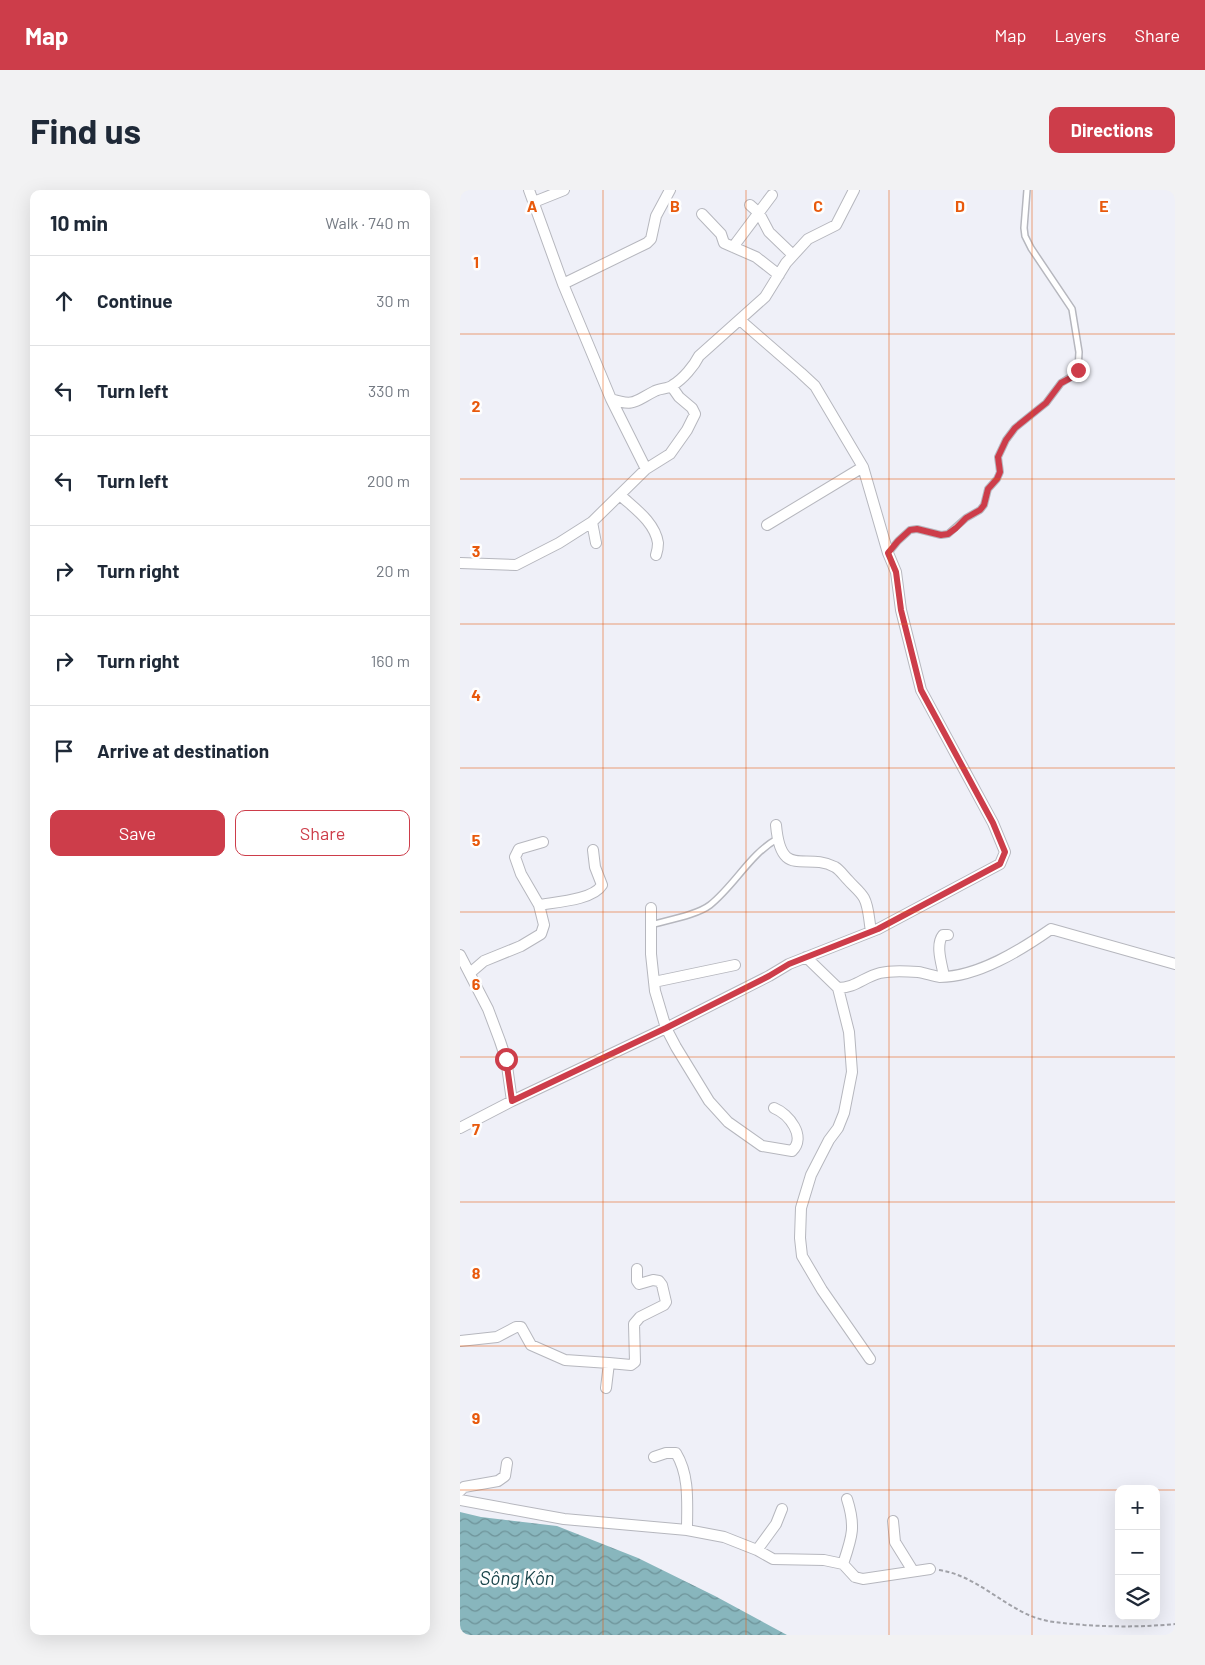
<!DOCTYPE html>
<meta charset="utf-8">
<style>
body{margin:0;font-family:Barlow,sans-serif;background:#f2f2f3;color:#1f2937}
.controls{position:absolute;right:15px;bottom:15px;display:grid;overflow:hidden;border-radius:10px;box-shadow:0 5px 20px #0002}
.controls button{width:45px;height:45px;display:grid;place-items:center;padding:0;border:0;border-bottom:1px solid #e0e1e3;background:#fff;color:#1f2937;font:25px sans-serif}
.stop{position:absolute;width:15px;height:15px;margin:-11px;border:4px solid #cd3d4a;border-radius:50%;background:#fff}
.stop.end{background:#cd3d4a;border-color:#fff;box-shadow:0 1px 5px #0008}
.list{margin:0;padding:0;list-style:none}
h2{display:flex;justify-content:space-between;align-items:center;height:65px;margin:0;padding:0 20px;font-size:21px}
h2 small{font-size:16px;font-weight:400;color:#747a83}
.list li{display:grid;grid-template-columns:32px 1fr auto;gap:15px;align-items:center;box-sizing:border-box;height:90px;padding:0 20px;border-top:1px solid #e0e1e3}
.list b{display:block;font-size:19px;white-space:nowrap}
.list em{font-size:16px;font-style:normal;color:#747a83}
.actions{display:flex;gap:10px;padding:15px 20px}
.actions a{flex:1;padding:11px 0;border:1px solid #cd3d4a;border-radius:10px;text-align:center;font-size:18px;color:#cd3d4a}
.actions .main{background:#cd3d4a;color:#fff}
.icon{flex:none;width:28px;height:28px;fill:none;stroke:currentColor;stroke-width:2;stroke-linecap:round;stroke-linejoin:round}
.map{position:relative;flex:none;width:715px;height:1445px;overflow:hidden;border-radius:10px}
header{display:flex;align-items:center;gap:30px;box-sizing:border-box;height:70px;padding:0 25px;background:#cd3d4a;color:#fff}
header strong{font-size:24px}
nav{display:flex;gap:28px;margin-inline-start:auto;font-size:18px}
.intro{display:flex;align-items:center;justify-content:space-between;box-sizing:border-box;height:120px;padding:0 30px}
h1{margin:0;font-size:35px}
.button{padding:12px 22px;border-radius:10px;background:#cd3d4a;color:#fff;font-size:18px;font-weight:700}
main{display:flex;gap:30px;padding:0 30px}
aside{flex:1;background:#fff;border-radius:10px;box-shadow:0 5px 20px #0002}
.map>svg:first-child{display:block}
</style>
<header>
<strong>Map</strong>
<nav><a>Map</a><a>Layers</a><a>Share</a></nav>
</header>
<div class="intro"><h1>Find us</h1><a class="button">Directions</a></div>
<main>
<aside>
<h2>10 min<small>Walk · 740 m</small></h2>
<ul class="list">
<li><svg class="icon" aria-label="ahead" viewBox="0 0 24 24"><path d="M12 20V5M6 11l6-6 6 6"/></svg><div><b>Continue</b></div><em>30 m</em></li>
<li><svg class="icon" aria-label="left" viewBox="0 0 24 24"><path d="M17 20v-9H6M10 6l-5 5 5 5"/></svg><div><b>Turn left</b></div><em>330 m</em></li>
<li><svg class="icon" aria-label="left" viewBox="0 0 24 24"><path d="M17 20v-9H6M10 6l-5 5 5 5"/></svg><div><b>Turn left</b></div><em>200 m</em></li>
<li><svg class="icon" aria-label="right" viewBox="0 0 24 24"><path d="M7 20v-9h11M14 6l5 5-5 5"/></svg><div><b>Turn right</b></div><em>20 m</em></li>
<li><svg class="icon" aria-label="right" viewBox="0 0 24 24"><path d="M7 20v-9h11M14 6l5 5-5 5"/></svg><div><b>Turn right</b></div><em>160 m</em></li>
<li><svg class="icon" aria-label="arrive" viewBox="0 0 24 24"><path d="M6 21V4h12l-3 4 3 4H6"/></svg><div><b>Arrive at destination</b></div></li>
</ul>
<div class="actions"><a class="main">Save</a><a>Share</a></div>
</aside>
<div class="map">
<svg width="715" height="1445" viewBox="0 0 715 1445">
<defs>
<pattern id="water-waves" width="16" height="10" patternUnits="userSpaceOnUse" patternTransform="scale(1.25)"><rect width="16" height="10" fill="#88b6bd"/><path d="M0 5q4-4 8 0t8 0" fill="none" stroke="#6e9399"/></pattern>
</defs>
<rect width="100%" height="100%" fill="#eff0f8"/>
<!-- water -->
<path fill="url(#water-waves)" d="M0,1322l21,5 76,9 81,32 77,38 72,39h-327z"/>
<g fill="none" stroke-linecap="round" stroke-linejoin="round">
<!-- lane casing -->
<g stroke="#b6b7be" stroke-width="8">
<path id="lane" d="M429,362l9,-11 12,-11 7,-1 24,6 7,-1 18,-16 14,-8 4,-5 4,-16 9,-10 3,-7 -2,-15 8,-17 9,-12 31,-25 15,-20 13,-8 4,-4 1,-19 -7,-43 -41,-61 -6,-12 -1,-8 3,-38
M191,735c17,-5 46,-10 59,-20 25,-20 40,-51 67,-66"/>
</g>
<!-- street casing -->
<g stroke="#b6b7be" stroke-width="12">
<path id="street" d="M69,0l34,94 48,115 35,70
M74,12l30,-12
M290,15l9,8 10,19 24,23
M242,24l19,20 3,9 32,14 23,18
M273,57l39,-52
M103,94l84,-41 4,-4 5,-23 14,-26
M151,209c24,8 24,2 44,-8 5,-3 14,-2 18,-6 10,-6 21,-19 26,-29l66,-59 21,-34 22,-24 28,-14 18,-35
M160,305c14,13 35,27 38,48 0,4 -1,9 -2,12
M132,332l4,21
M307,335l96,-58
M0,373l56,2 43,-22 33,-21 54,-53 24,-15 17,-24 8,-16 -3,-6 -13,-11 -7,-10
M316,635c5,56 29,26 59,42 5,3 9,9 13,13 5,6 12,11 16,18 5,9 5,23 7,33
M79,715c17,-3 54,-5 63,-20l-7,-18 -2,-17
M191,718v46l4,37 11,37 10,19 33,54 19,21 34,24 30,5c15,-14 -3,-37 -18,-43
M0,765l28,54 12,32 6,18 6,42
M346,767l32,31c17,0 26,-11 42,-15 12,-3 26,-2 38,-1 7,1 15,4 22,5 38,0 81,-27 111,-48l124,35
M10,783l14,-12 37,-15 20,-12 3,-9 -5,-20 -18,-31 -6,-17 4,-8 24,-7
M484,786c-2,-11 -9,-31 -1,-41h5
M194,792l81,-17
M378,798l11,44 3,40 -8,41 -6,15 -9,12 -18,35 -10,33 -1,30 2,18 20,34 48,69
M0,938l52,-27 154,-73 103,-52 20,-12 89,-35 122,-65 5,-12 -12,-29 -72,-133 -20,-80 -5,-38 -8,-19 -25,-86 -48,-81 -14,-13 -61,-53
M0,1151l37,-4 19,-10h5l10,18 34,15 44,3 -3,25
M149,1173l22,2 4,-3 -1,-38 6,-7 24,-12 2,-3 -4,-17 -3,-4 -6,-1 -14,4 -2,-3v-12
M194,1267l12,-4h10c14,23 11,51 11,77
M0,1301l4,-4 34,-6 7,-5 2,-13
M0,1310l104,19 123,11 37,7 33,13 16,9 51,1 19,4 12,13 8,2 67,-10
M433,1331l2,21 18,29
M297,1360l19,-26 6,-15
M383,1374c9,-27 13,-37 4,-65"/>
</g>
<!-- path -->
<path stroke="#a1a2a8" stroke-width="2" stroke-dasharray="4 2.5" stroke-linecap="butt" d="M479,1380c35,5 61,33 92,46 17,7 34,7 53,9 30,2 60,2 91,-1"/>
<!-- lane -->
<use href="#lane" stroke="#fff" stroke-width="5"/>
<!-- street -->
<use href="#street" stroke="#fff" stroke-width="10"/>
</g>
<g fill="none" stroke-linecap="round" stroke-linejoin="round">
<!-- route -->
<path stroke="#cd3d4a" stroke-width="6" d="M46,869l6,42 154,-73 103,-52 20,-12 89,-35 122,-65 5,-12 -12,-29 -72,-133 -20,-80 -5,-38 -8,-19 10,-12 12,-11 7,-1 24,6 7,-1 8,-6 10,-10 14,-8 4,-5 4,-16 9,-10 3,-7 -2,-15 8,-17 9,-12 31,-25 15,-20 13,-7 4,-6"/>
</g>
<!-- grid -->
<path fill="none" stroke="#e8590c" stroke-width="1" stroke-opacity="0.55" d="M143,0v1445M286,0v1445M429,0v1445M572,0v1445M0,144h715M0,289h715M0,434h715M0,578h715M0,722h715M0,867h715M0,1012h715M0,1156h715M0,1300h659M696,1300h19"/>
<g text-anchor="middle" stroke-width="5" stroke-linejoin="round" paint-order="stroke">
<!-- water labels -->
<g font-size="19" font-style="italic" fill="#1a454b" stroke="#fefefe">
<text x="57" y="1395">Sông Kôn</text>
</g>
</g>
<g font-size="16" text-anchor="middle" font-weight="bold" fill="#e8590c" stroke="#fefefe" stroke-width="5" stroke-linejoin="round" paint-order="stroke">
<text x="72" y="22">A</text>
<text x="215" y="22">B</text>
<text x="358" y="22">C</text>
<text x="500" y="22">D</text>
<text x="644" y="22">E</text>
<text x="16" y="78">1</text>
<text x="16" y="222">2</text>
<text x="16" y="367">3</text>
<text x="16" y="511">4</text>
<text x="16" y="656">5</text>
<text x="16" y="800">6</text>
<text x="16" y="945">7</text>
<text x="16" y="1089">8</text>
<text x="16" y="1234">9</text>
</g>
</svg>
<div class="controls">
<button>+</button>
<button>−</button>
<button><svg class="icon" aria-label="layers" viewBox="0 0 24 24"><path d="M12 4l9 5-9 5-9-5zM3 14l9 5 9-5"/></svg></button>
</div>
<div class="stop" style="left:46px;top:869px"></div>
<div class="stop end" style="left:618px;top:180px"></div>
</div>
</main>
